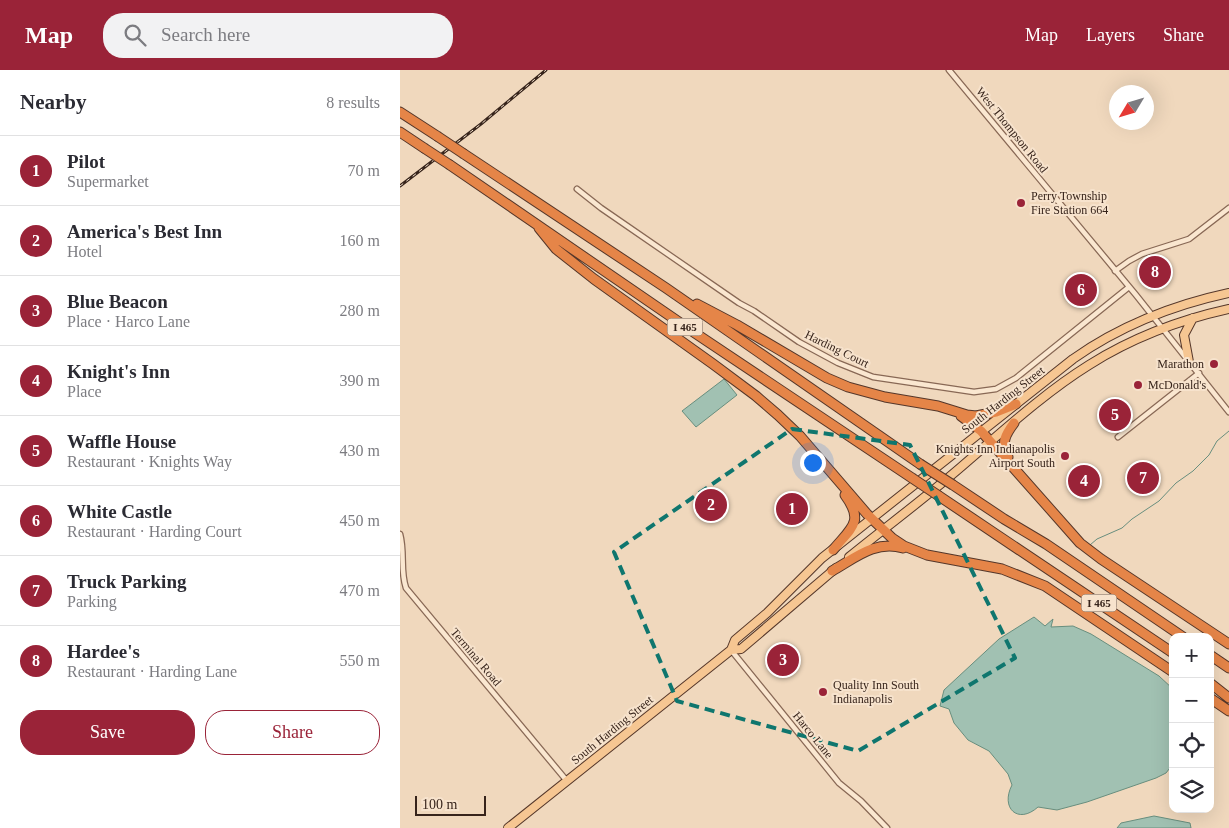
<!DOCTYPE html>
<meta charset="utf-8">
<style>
body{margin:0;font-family:Georgia,serif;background:#f2f2f3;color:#2b2b33}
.controls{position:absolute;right:15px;bottom:15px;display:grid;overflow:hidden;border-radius:10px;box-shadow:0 5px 20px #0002}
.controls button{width:45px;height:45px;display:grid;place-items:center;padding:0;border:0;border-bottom:1px solid #e1e1e2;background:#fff;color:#2b2b33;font:25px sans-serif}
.compass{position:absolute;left:709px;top:15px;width:45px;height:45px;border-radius:50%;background:#fff;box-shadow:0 5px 20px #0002;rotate:232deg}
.scale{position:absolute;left:15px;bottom:12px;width:71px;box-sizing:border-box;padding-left:5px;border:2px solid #37241b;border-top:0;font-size:14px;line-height:18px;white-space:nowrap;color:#37241b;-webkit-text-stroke:4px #f7e3cd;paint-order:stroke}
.you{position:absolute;left:412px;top:392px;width:18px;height:18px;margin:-12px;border:4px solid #fff;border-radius:50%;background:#1a73e8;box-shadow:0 0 0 8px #1a73e833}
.badge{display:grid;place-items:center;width:32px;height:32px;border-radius:50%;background:#9a2338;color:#fff;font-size:16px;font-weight:700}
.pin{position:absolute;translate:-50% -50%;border:2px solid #fff;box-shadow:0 1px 5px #0006}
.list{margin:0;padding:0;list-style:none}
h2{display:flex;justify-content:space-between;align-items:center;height:65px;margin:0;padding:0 20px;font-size:21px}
h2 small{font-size:16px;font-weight:400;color:#7c7c81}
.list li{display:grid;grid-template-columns:32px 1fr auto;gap:15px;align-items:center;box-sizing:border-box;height:70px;padding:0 20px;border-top:1px solid #e1e1e2}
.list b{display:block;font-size:19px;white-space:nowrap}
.list p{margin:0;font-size:16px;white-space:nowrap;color:#7c7c81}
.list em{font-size:16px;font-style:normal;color:#7c7c81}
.actions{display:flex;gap:10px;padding:15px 20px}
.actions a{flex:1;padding:11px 0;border:1px solid #9a2338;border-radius:20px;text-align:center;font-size:18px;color:#9a2338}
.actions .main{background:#9a2338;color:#fff}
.icon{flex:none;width:28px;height:28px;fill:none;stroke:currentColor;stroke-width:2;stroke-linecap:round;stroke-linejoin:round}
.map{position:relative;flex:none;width:829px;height:758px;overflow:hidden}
header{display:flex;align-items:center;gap:30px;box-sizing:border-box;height:70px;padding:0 25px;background:#9a2338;color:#fff}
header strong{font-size:24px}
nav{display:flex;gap:28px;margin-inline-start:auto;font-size:18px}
.search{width:350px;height:45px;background:#f2f2f3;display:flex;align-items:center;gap:12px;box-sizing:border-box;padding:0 18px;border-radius:20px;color:#7c7c81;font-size:19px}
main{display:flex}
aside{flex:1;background:#fff}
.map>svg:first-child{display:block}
</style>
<header>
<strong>Map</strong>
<div class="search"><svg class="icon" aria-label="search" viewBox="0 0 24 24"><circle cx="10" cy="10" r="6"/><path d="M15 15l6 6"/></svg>Search here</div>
<nav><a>Map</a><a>Layers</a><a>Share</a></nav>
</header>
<main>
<aside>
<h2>Nearby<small>8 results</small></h2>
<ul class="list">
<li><span class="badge">1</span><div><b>Pilot</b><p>Supermarket</p></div><em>70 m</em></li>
<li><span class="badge">2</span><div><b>America's Best Inn</b><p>Hotel</p></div><em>160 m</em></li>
<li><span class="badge">3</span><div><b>Blue Beacon</b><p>Place · Harco Lane</p></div><em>280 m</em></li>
<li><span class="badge">4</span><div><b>Knight's Inn</b><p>Place</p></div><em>390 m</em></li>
<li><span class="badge">5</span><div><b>Waffle House</b><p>Restaurant · Knights Way</p></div><em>430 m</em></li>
<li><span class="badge">6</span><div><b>White Castle</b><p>Restaurant · Harding Court</p></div><em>450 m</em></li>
<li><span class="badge">7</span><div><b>Truck Parking</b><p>Parking</p></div><em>470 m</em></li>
<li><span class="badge">8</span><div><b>Hardee's</b><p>Restaurant · Harding Lane</p></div><em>550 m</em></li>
</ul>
<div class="actions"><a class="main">Save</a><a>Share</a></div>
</aside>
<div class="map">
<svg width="829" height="758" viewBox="0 0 829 758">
<rect width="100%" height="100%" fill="#f0d8bd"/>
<!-- water -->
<path fill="#a1c1b2" stroke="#688e7e" d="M324,309l13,16 -41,32 -14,-16z
M634,547l11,9 8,-7 -2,8 22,-1 18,8 68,42 14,13v75l-7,9 -10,5 -69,24 -30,8 -19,-3c-20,18 -38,1 -26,-22l-4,-11 -19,-23 -21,-11 -14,-17 -5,-14 -9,-3 4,-16 55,-51z
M754,746l36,7 1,5h-74l4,-5z"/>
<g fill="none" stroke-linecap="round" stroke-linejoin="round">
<!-- stream -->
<path stroke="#688e7e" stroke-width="1" d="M690,475l7,-6 25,-11 10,-9 27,-18 17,-18 17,-12 16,-16 8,-14 12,-10"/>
<!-- minor casing -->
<g stroke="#886855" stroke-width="7">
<path id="minor" d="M549,0l187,225 93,117
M177,119l24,19 138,95 15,8 45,31 39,21 35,14 101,15 22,-3 20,-11 113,-91
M715,201l14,-10 13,-7 47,-15 40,-31
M718,367l81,-64
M0,464c5,18 0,37 6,54l161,193
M331,580l108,133 22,18 26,27"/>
</g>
<!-- primary casing -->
<g stroke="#55372a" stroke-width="10">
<path id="primary" d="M789,292l-5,-27 9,-17
M449,487c37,-30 76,-59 112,-90 41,-35 83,-74 128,-102 43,-27 90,-45 140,-56
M331,580l10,-1 95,-81
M108,758l223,-178 4,-10 32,-27 55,-55 251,-199c47,-33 100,-54 156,-66"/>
</g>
<!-- motorway casing -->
<g stroke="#55372a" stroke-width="11">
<path id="motorway" d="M0,42l37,24
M0,62l24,16
M64,84l202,134 254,176
M50,95l242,166 220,147
M139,158l17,21 38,30 119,85 43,32 22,19 22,21 67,78 25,24 12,8 23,9 75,14 43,17 128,86
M297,234l40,21 90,53 21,9 37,10 53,9 29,9 9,1 20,-4 20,-8
M561,346l20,15 99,112 21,16 128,85
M608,387c-7,-15 -3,-22 6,-34
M553,415l51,34 42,25 137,93
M539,426l234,157
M433,480c18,-22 32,-28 12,-55
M432,501c23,-13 43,-31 71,-23
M810,585l19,13
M810,613l19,15
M810,628l19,13"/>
</g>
<!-- minor -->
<use href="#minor" stroke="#fae7d0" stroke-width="4.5"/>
<!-- primary -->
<use href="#primary" stroke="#f6c692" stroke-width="8"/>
<!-- motorway -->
<use href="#motorway" stroke="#e58548" stroke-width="9"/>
<!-- rail casing -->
<g stroke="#37241b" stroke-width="3">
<path id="rail" d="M0,116l81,-62 65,-54"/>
</g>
<!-- rail -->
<use href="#rail" stroke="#f7e3cd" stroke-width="1" stroke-dasharray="4" stroke-linecap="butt"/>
<!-- motorway-bridge casing -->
<g stroke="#55372a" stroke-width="11" stroke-linecap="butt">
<path id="motorway-bridge" d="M37,66l27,18
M24,78l26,17
M520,394l33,21
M512,408l27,18"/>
</g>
<!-- motorway-bridge -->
<use href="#motorway-bridge" stroke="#e58548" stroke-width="9"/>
</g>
<!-- marked area -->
<path fill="none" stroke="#0f766e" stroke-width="4" stroke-dasharray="10 6" stroke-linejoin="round" d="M392,359l118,16 105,213 -157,93 -181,-50 -63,-149z"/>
<!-- markers -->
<g fill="#9a2338" stroke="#f7e3cd" stroke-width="2">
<circle cx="621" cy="133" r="5"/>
<circle cx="814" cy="294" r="5"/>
<circle cx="738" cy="315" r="5"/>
<circle cx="665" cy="386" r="5"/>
<circle cx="423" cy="622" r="5"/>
</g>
<g text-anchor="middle" stroke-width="4" stroke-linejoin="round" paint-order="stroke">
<!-- shield labels -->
<g fill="#f7e3cd" stroke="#715d50" stroke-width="1">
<rect x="267.5" y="248.5" width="35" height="17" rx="4"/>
<rect x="681.5" y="524.5" width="35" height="17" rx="4"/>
</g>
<g font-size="11" font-weight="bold" fill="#37241b">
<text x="285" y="261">I 465</text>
<text x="699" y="537">I 465</text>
</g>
<!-- street labels -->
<g font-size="12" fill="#37241b" stroke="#f7e3cd">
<text transform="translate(612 60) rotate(51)" y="4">West Thompson Road</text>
<text transform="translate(437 279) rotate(26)" y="4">Harding Court</text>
<text transform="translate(603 330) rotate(-38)" y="4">South Harding Street</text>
<text transform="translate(76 587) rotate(50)" y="4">Terminal Road</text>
<text transform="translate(212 660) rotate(-39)" y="4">South Harding Street</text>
<text transform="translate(413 665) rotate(51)" y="4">Harco Lane</text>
</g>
<!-- poi labels -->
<g font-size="12" fill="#37241b" stroke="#f7e3cd" text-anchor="start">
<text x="631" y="130">Perry Township<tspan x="631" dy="14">Fire Station 664</tspan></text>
<text x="804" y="298" text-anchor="end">Marathon</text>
<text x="748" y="319">McDonald's</text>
<text x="655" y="383" text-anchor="end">Knights Inn Indianapolis<tspan x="655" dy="14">Airport South</tspan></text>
<text x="433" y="619">Quality Inn South<tspan x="433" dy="14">Indianapolis</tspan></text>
</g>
</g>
</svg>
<div class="controls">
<button>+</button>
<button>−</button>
<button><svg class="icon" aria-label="locate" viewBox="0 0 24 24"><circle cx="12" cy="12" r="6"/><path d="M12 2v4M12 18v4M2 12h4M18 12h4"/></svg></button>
<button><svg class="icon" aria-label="layers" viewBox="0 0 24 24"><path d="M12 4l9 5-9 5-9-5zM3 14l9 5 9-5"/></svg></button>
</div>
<svg class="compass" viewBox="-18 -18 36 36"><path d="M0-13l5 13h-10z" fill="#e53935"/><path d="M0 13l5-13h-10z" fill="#7c7c81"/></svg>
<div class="scale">100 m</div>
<div class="you"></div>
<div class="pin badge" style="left:392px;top:439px">1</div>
<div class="pin badge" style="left:311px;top:435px">2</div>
<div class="pin badge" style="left:383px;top:590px">3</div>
<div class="pin badge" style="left:684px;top:411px">4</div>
<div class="pin badge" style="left:715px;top:345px">5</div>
<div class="pin badge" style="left:681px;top:220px">6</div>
<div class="pin badge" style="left:743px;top:408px">7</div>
<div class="pin badge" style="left:755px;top:202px">8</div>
</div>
</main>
